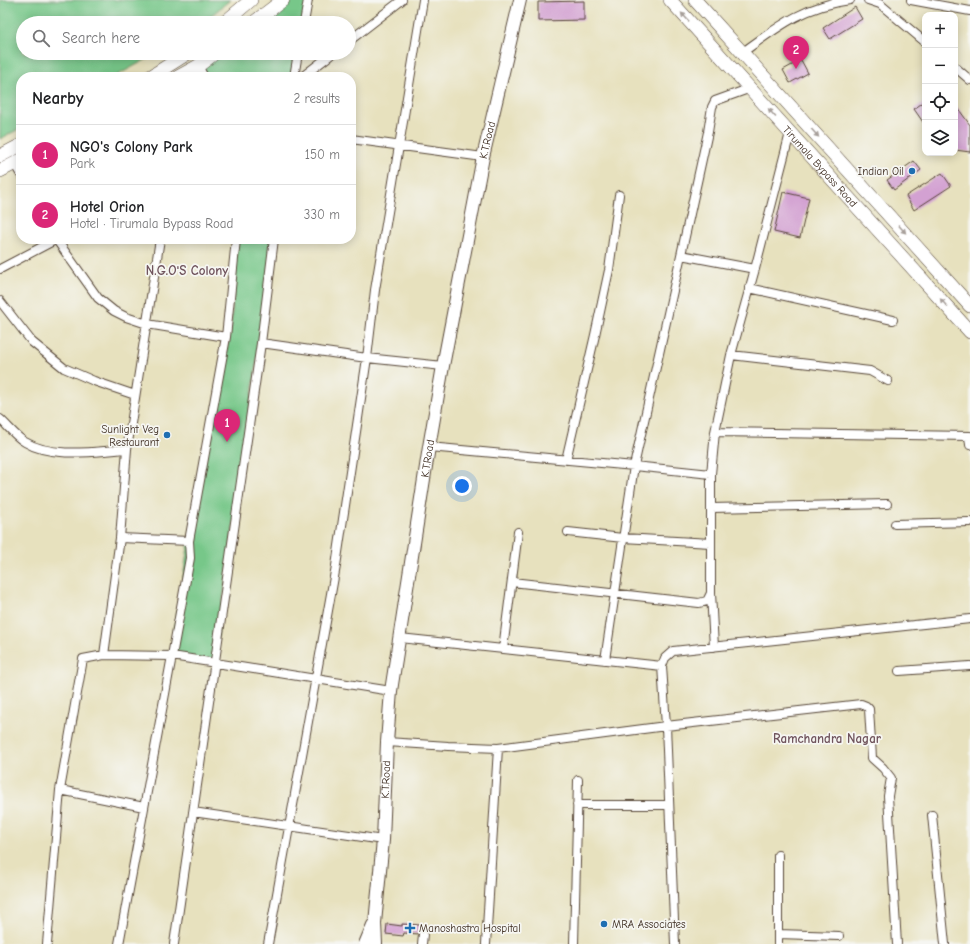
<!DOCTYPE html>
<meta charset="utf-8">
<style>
body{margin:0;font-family:"Comic Neue",sans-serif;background:#f6f6f6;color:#202124}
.controls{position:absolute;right:12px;top:12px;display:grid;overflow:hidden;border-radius:8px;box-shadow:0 2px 10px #0003}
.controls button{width:36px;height:36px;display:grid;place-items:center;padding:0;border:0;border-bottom:1px solid #e0e0e0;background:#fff;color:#202124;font:20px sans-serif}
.you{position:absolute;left:462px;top:486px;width:14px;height:14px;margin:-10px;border:3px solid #fff;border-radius:50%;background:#1a73e8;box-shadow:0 0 0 6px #1a73e833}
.badge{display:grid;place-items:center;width:26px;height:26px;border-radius:50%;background:#db2777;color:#fff;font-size:13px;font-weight:700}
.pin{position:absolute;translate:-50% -33px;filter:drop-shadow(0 1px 2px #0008)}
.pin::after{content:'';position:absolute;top:21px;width:14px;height:12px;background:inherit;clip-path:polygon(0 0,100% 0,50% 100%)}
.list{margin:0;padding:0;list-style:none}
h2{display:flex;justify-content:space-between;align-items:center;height:52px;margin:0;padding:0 16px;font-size:17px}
h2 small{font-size:13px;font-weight:400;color:#757577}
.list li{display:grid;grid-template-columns:26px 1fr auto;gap:12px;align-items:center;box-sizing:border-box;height:60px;padding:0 16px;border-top:1px solid #e0e0e0}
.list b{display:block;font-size:15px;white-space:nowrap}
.list p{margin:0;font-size:13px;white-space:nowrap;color:#757577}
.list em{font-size:13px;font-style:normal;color:#757577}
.icon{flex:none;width:22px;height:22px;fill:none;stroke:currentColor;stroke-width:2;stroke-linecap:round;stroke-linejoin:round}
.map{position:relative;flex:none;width:970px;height:944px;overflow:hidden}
.search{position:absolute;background:#fff;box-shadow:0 2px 10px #0003;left:16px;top:16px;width:340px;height:44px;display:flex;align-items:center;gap:10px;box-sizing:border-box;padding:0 14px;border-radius:22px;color:#757577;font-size:15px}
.panel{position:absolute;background:#fff;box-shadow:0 2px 10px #0003;left:16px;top:72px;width:340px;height:172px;border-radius:16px}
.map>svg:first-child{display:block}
</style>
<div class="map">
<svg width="970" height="944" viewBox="0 0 970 944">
<rect width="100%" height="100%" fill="#f6f6f2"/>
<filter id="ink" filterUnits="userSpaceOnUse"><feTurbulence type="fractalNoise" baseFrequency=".025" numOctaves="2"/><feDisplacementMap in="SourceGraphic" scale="8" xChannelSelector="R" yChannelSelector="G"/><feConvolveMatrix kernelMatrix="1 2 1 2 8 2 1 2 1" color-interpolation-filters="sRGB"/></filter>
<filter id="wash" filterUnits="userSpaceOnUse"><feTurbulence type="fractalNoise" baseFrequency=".012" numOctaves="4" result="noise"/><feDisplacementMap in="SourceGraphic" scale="16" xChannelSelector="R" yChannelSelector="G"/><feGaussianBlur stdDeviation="0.9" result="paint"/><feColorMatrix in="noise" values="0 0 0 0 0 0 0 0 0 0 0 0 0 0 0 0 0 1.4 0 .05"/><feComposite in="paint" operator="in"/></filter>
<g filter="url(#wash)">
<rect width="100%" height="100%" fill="#e7e1be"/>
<!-- green -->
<path fill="#77c789" stroke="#597854" d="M0,0h230l-28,23h-179v30h135l-44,24h-93v51l-21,11z
M283,0h25l-4,23h-51z
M215,53h83l-4,24h-90l-6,-11z
M237,239h37l-60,424 -44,-7 19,-115 42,-213z"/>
<g id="blocks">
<!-- building -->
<path fill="#d3a1d2" d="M584,1v19l-46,1v-19z
M855,7l7,12 -32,20 -7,-11z
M801,60l7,13 -18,10 -7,-13z
M925,101v24l-11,-16z
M955,104l15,21v27l-15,-2z
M914,161l7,9 -27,20 -7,-10z
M942,173l9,13 -37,24 -8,-14z
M783,192l26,6 -9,40 -26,-6z
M387,924l15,2v-2l18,1 -1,9 -15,-1 -1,3 -17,-2z"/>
</g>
</g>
<g filter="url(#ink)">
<use href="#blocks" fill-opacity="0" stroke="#554536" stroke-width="1"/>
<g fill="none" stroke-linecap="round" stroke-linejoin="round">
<!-- minor casing -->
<g stroke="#554536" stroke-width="10">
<path id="minor" d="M868,0l12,4 45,38
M911,0l59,11
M304,23l4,-23
M349,41l53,-41
M743,52c36,-26 61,-46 107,-52
M198,66l6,11
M955,67l15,13
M294,77l4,-24
M302,77l31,-24
M351,139l132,18
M14,163l7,12
M56,239l42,59 16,13 12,6 21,7 79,13
M681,255l74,14 -24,86 -16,77
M0,269l57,-30
M755,269l35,-136
M749,288l144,32
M0,301l32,41 32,26 30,13 41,14
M261,343l106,15 76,8
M731,355l139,16 18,10
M0,419c8,7 16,18 25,23 28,17 71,9 102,7l-7,89 -16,117 -21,4 -23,131 -13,154
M969,436l1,9
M429,447l205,19 77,8
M127,449l33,-210
M566,460l29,-125 14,-65 10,-75
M711,508l176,-4
M895,524l75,-2
M568,532l55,6 88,5
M189,541l37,-204 10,-98
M512,582l187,21 8,-2 4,-8v-119l4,-42 255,4
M711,593l3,54
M400,638l262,28
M503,649l15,-117
M104,655l68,1 219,35
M605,660l29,-194 47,-211 27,-123 4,-25 3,-6 36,-13
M899,671l71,-5
M387,742l61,4 50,2 168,-22 195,-22 5,2 3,3 3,49 11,10 8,10 -3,18 9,148
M60,790l84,17
M577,805h92
M193,812l190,28
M932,815l13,129
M778,934l61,2
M119,944l71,-386 -1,-17 -69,-3
M174,944l87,-601 13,-104
M268,944l68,-378 31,-208 8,-68 24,-144 24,-146
M422,944l1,-10
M486,944l12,-196
M574,944l4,-164
M675,944l-9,-218 -4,-60 3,-8 8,-7 297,-32
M778,944v-89"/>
</g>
<!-- secondary casing -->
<g stroke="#554536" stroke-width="14">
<g id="secondary">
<path d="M365,944l8,-19"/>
<path id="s1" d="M376,944l-1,-21 8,-83 4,-98 4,-51 38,-244 14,-81 40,-209 37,-157"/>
</g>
</g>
<!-- primary casing -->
<g stroke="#554536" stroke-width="14">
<g id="primary">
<path id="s2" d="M670,0l300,332"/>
<path d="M695,0l275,306"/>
<path d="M224,23l27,-23"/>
<path d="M253,23l30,-23"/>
<path d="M150,77l38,-24"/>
<path d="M178,77l20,-11 17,-13"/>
<path d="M0,156l21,-11"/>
<path d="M0,171l21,-11"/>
</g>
</g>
<!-- minor -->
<use href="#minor" stroke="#fff" stroke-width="8"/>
<!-- secondary -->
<use href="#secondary" stroke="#fff" stroke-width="12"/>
<!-- primary -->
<use href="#primary" stroke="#fff" stroke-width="13"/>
</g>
<!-- one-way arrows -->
<defs><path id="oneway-solid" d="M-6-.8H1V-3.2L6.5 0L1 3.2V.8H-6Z"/></defs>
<g fill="#a79f9a">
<use href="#oneway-solid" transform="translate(685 17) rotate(-133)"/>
<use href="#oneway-solid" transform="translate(772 113) rotate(-131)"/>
<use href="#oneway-solid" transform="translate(815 133) rotate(48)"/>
<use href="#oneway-solid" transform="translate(902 229) rotate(48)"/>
<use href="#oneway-solid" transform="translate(944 303) rotate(-132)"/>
</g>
</g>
<!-- markers -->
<g fill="#1f6fb2" stroke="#f6f6f2" stroke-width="1.5">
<circle cx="912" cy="171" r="4"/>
<circle cx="167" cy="435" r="4"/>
<circle cx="604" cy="924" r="4"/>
<path d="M408 922h4v4h4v4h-4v4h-4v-4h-4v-4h4z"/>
</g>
<g text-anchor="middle" stroke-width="3.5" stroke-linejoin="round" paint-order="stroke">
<!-- street labels -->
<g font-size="11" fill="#3b2a1e" stroke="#f6f6f2">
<text dy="4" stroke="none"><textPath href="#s1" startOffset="813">K.T.Road</textPath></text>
<text dy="4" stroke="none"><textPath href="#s2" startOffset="224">Tirumala Bypass Road</textPath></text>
<text dy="4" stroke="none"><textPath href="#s1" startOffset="489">K.T.Road</textPath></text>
<text dy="4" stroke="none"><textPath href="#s1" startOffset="165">K.T.Road</textPath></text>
</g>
<!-- poi labels -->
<g font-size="11" fill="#3b2a1e" stroke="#f6f6f2" text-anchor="end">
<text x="904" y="175">Indian Oil</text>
<text x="159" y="433">Sunlight Veg<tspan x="159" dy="13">Restaurant</tspan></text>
<text x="612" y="928" text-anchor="start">MRA Associates</text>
<text x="419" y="932" text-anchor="start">Manoshastra Hospital</text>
</g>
<!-- quarter labels -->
<g font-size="13" font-weight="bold" fill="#70545d" stroke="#f6f6f2">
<text x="187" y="275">N.G.O'S Colony</text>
<text x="827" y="743">Ramchandra Nagar</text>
</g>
</g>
</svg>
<div class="controls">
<button>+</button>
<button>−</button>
<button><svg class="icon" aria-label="locate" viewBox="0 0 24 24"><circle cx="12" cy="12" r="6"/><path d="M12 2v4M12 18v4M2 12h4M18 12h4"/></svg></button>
<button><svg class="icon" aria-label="layers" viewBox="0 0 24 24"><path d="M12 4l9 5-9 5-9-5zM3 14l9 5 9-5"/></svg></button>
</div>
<div class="you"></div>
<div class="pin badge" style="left:227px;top:442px">1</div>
<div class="pin badge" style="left:796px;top:69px">2</div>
<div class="search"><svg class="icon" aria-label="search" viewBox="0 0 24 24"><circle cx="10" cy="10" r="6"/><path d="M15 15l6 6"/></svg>Search here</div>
<section class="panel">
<h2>Nearby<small>2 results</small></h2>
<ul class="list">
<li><span class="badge">1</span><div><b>NGO's Colony Park</b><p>Park</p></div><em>150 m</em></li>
<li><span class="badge">2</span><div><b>Hotel Orion</b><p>Hotel · Tirumala Bypass Road</p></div><em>330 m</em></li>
</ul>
</section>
</div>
